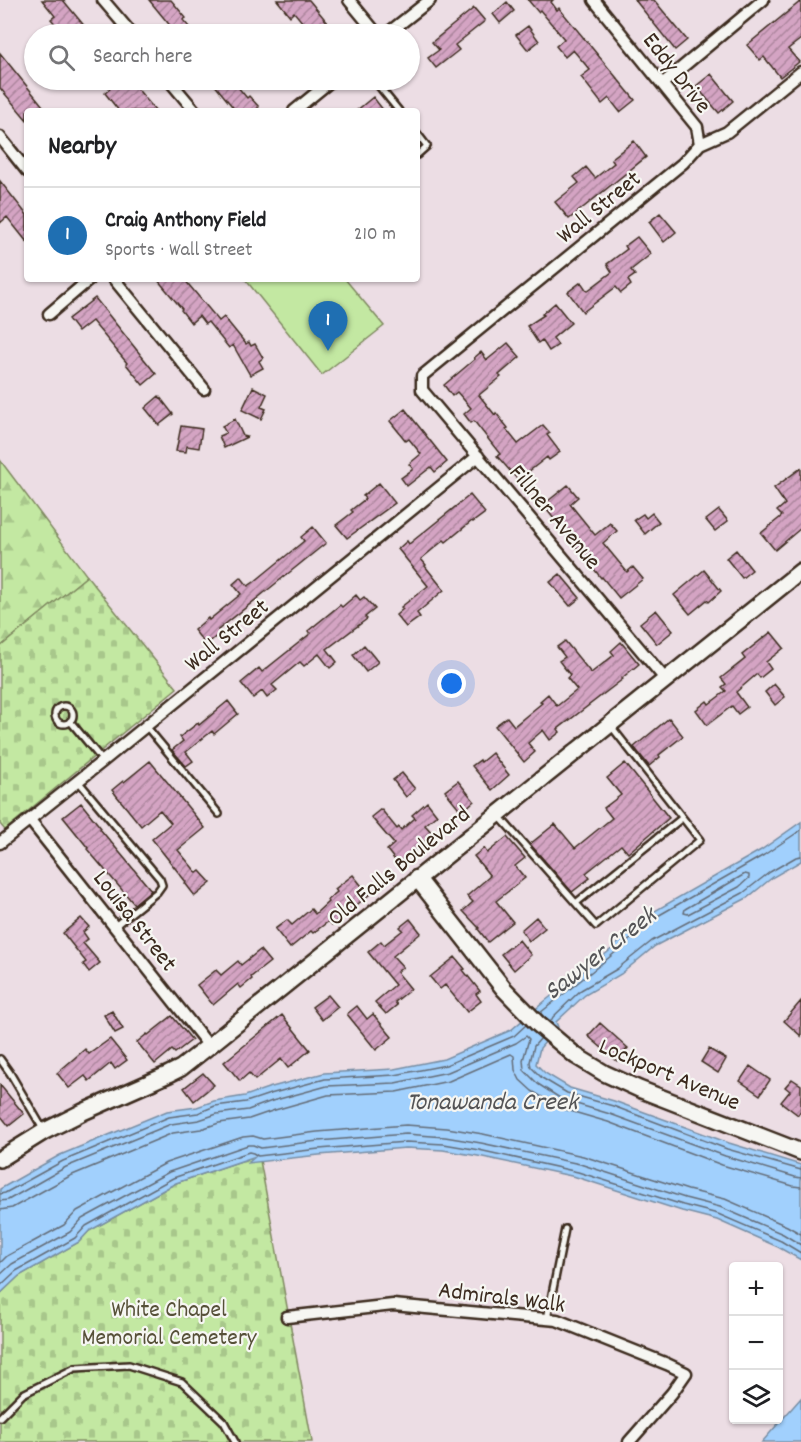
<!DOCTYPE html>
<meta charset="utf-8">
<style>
body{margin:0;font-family:Dekko,sans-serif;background:#f6f6f6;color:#202124}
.controls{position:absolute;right:18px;bottom:18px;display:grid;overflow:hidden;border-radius:6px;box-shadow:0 2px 4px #0004}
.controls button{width:54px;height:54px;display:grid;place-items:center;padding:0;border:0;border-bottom:2px solid #e0e0e0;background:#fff;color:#202124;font:30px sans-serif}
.you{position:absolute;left:452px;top:684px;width:21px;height:21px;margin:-15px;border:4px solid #fff;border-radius:50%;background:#1a73e8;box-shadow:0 0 0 9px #1a73e833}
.badge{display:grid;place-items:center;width:39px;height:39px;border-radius:50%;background:#1f6fb2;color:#fff;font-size:20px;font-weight:700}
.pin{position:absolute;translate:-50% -50px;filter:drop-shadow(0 2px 3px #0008)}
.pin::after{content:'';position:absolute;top:32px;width:21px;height:18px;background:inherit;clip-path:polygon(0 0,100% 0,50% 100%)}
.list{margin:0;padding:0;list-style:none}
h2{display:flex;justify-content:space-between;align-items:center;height:78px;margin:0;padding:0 24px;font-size:26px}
h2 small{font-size:20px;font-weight:400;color:#757577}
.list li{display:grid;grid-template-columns:39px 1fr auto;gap:18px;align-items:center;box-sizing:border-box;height:96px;padding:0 24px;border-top:2px solid #e0e0e0}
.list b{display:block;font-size:22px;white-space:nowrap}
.list p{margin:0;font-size:20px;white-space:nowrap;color:#757577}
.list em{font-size:20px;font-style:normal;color:#757577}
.icon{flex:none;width:33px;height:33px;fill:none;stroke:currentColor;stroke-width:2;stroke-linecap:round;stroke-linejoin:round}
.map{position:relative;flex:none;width:801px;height:1442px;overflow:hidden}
.search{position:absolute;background:#fff;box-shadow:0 2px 4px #0004;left:24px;top:24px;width:396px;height:66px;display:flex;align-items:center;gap:15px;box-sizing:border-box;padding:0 21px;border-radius:33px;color:#757577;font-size:22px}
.panel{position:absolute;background:#fff;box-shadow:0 2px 4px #0004;left:24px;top:108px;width:396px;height:174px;border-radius:6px}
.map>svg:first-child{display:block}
</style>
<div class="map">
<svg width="801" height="1442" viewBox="0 0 801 1442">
<defs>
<pattern id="forest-firs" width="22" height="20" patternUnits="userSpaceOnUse" patternTransform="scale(1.5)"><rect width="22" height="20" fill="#c3e8a2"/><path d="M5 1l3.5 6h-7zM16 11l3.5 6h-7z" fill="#a8c78b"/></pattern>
<pattern id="cemetery-stones" width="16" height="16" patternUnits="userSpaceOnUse" patternTransform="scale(1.5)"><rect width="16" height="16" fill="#c3e8a2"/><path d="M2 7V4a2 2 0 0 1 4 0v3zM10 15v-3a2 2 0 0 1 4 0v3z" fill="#a8c78b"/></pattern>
<pattern id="building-hatch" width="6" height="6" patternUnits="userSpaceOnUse" patternTransform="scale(1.5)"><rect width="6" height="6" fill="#d4a4c3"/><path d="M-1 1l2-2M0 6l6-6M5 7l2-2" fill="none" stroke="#ad869e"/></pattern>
</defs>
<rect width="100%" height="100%" fill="#ecdde4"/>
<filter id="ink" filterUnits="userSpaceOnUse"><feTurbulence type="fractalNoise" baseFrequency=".0167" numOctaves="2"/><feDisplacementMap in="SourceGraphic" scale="12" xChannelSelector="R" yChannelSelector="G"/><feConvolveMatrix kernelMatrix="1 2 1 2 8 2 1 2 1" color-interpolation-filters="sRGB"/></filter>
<g filter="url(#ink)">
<!-- green -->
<path fill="#c3e8a2" stroke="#7f8960" stroke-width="1.5" d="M245,279h100l39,47 -62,49z"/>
<!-- forest -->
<path fill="url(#forest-firs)" stroke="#7f8960" stroke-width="1.5" d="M0,460l87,116 -87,71z"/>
<!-- cemetery -->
<path fill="url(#cemetery-stones)" stroke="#7f8960" stroke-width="1.5" d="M87,576l90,112 -172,142 -5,-6v-177z
M259,1155l53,287h-312v-148l19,-18 60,-34 10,-11 87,-48z"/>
<!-- water -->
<path fill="#a1d0fd" stroke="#788ea4" stroke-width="1.5" d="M801,822v39l-28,16 -26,21 -92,48 -34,28 -36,21 -29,27 2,5 -18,21 -4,16 9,9 25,15 44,13 115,42 72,22v95l-23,-13 -61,-27 -35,-9 -106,-34 -98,-21 -35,-6 -37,-2 -87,7 -71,8 8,-7 -80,27 -87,48 -10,11 -60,34 -19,18v-105l60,-34 107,-44 30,-4 17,-6 31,-5 23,-8 56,-15 70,-4 50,-10 67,-29 34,-29 63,-49 45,-40 108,-62z
M801,1398v44h-39z"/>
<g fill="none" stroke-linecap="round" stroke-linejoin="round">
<!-- shore -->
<path stroke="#646c77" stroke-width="1.5" d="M745,874l4,1v3l-10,9 -51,27 -4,-1 1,-4z
M540,1013l71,-57 45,-39 108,-62 37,-25
M550,1023l3,-6 28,-27 36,-21 35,-28 91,-48 27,-21 26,-15 5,-1
M541,1038l-7,8 -4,16 1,5 11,11 25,15 46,13 114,43 74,21
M0,1194l5,-1 58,-32 106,-44 29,-4 17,-7 31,-4 24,-8 55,-15 70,-4 51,-10 68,-29 12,-11
M0,1201l8,-1 58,-33 105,-43 28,-4 18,-6 31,-4 24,-9 55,-15 68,-3 53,-11 68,-29 10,-7 3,3 -6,21 1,10 14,14 25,16 47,14 115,42 70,21 6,1
M0,1210l12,-2 58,-32 103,-43 28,-4 18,-6 30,-4 26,-9 53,-15 68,-3 53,-11 62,-27 3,2 1,14 5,10 12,11 28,17 48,14 114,43 71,21 8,1
M0,1263l7,-7 57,-31 13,-14 89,-48 77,-26 10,-1 10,3 54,-7 89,-7 41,3 36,6 100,22 105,34 37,9 62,27 14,8
M0,1275l12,-11 58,-32 12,-13 87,-47 79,-27h5l8,3 57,-7 88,-7 39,3 36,6 99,21 105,34 35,9 63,27 18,11
M0,1286l16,-15 59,-33 11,-12 87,-48 76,-26 4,1 5,3 61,-7 87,-7 38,2 35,6 99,22 105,33 35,9 63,27 20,12"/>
</g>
<!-- building -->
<path fill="url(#building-hatch)" stroke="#3b2a1e" stroke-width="1.5" d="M42,0h21l28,34h-27l-13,-15 4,-3z
M149,0h22l15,18 -3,2 12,14h-18z
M277,0h32l28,34h-25l-18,-22 -4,4z
M528,0h25l-2,2 6,8 2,-2 76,92 -15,12 -11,-14 -7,6 -21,-27 9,-7 -17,-20 -8,7 -9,-11 8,-7 -24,-29 -2,2z
M635,0h19l33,40 -12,10z
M801,1v38l-13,10 11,13 -19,15 -16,-20 -4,3 -13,-15z
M507,2l7,9 -14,12 -7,-9z
M474,8l11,13 -30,24 4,5 -23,18 -8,-10 11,-8 -7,-8z
M528,26l11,15 -11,9 -12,-15z
M0,53l34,42 13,16h-20v9l-27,-32z
M711,74l22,27 -14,12 -23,-27z
M103,80h27l26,31h-37l-14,-18 5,-4z
M219,80h13l15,18 2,-2 10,11 -5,4h-18l-22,-27z
M373,97l11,14h-28z
M634,141l12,16 -77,62 -14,-17 24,-19 -5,-6 12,-10 9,11 19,-15 -3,-4z
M0,181l27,34v27l-20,-25 -7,6z
M660,213l16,19 -12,10 -15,-20z
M637,237l14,17 -20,16 4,5 -7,5 3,5 -10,8 -5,-6 -33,25 -15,-20 13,-10 6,9 25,-19 -5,-8 20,-15 -2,-3z
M157,279h27l35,42 5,-4 22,27 3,-2 2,4 4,-2 8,14 -4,3 4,7 -13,7 -17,-30 -4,3 -21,-26 -3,2 -6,-8 -8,7 -10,-13 1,-1z
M95,298l61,76 -13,11 -17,-21 1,-1 -35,-42 -14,11 -10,-13z
M555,303l16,20 -18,15 5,7 -9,6 -7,-11 -4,3 -11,-17 17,-11 -2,-1z
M508,343l12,14 -21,18 2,2 -22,18 16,20 1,-2 12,15 -2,1 12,15 25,-19 7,8 -3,2 13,17 -11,8 -2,-3 -29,23 -21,-24 3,-2 -26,-33 -3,2 -7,-9 7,-6 -14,-16 -5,4 -8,-11 31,-26 -1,-1 7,-6 6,8z
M253,387l14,7 -6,13 5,2 -5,10 -19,-9z
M159,396l14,18 -14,11 -14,-17z
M405,409l42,53 -12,10 -4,-5 -24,19 -6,-8 12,-9 -4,-5 12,-10 -12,-15 -3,2 -16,-20z
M235,419l8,17 4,1 -23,11 -5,-12 7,-3 -4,-7z
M181,426l21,3 -3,19 -12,-2 -1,6 -10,-1z
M801,468v60l-26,22 -14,-17 21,-17 -5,-5 8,-7 -11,-16z
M379,483l16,20 -48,35 -11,-13 17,-13 -2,-2 14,-11 -2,-3z
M568,485l10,12 -8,7 25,31 15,-12 7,8 -14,12 24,29 6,-5 10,12 -24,19 -17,-21 -1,1 -58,-73z
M470,495l15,18 -12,9 -1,-1 -26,21 -2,-2 -23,19 5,6 -1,1 19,24 -27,23 3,4 -14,10 -10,-12 7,-6 -2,-2 27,-21 -30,-37 9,-8 2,3z
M719,510l9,11 -13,10 -9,-11z
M652,513l7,9 -14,12 -11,-14 9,-6 3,4z
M313,527l13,16 -108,87 2,3 -14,12 -12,-15 14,-12 1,2 32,-26 -8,-10 8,-7 7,9 6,-4 50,-41 -3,-4z
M736,550l16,20 -10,8 -16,-20z
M704,570l17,21 -12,11 -2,-2 -17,14 -16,-19z
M560,574l20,24 -10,8 -20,-24z
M356,595l4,5 4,-3 11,12 -10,8 2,2 -40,30 10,13 -7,6 -11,-14 -15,12 -4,-4 -28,23 5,5 -10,8 -5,-7 -9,7 -12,-15 18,-15 3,4 49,-39 -3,-2 32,-26 2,2z
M656,610l17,21 -16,13 -17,-21z
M771,632l13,16 -18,14 5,7 -11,9 -3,-4 -21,18 11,15 -9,7 -6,-8 -25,19 -11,-15 11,-9 2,3 17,-13 -4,-4 4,-3 -5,-6 24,-19 -3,-4z
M565,641l26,32 23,-18 -3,-4 10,-9 18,22 -17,14 1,1 -65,50 2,3 -10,8 -7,-10 -15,13 7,9 -11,10 -29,-36 12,-9 7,9 28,-23 -2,-2 8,-7 9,12 20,-16 -10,-12 3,-3 -11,-14 6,-4 -8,-10z
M364,645l14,17 -12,10 -13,-17z
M774,684l11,13 -10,8 -10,-13z
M228,701l10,13 -24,20 -2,-3 -26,21 7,9 -7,5 -14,-16 11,-9 -3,-4 18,-14 1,2z
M669,718l14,18 -24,19 1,2 -11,9 -15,-19z
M492,753l17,22 -17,15 -20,-24 8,-6 1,2z
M150,761l55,67 -27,22 19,23 3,-2 11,12 -16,13 -10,-13 1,-1 -34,-43 19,-16 -11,-13 -19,16 -29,-36 11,-9 1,1z
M625,763l44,55 -41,35 -7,-8 -35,28 4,5 -18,14 -42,-48 25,-20 20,24 37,-30 -8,-10 17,-13 -14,-17z
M402,773l13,16 -9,8 -13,-17z
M458,781l16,20 -12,11 -17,-21z
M427,802l10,13 -12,10 8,9 -35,30 -11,-14 7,-6 -23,-27 10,-8 16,20 2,-2 2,3 14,-12 -3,-3z
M81,803l20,25 -1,1 51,61 -17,14 -47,-55 1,-1 -25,-31z
M507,837l18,21 -10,8 10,12 -29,23 17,21 -25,20 -10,-13 1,-1 -16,-17 10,-9 -6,-6 23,-20 -16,-20 10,-8 3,5z
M353,875l16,20 -37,30 -3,-4 -16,12 -2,-2 -21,17 -15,-19 12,-9 5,5 19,-16 4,5 13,-12 -1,-2 10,-8 -2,-3z
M536,917l9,11 -16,13 -8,-11z
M81,918l8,9 -6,5 5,7 -5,4 17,20 -11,9 -6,-8 3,-2 -23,-29z
M410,919l11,14 -28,23 10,11 -6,5 14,17 -16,13 2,3 -11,9 -11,-12 20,-17 -27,-33 13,-11 3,4 19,-15 -3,-3z
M519,940l12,15 -17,15 -13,-16z
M260,950l10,12 -19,15 1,2 -11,9 -3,-4 -25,21 -16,-20 19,-15 5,5 17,-14 3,4z
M455,957l10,12 -2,1 17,21 -4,3 5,7 -14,11 -22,-27 -5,4 -10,-12z
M328,995l10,12 -16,13 -10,-13z
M801,1001v35l-17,-15z
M357,1006l10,13 6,-5 19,23 -16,13 -29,-36z
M112,1011l11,18 -8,4 -11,-18z
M282,1015l28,35 -22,18 -7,-9 -26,21 -6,-7 -9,8 -16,-19z
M172,1016l20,24 -17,13 -3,-3 -17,14 -18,-22 10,-8 1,1z
M600,1023l28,25 -11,13 -29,-25z
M110,1039l17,21 -12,9 -4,-6 -22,18 -4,-5 -16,12 -12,-15 28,-24 4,5z
M709,1049l17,10 -8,14 -17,-11z
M750,1066l20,14 -10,15 -20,-14z
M203,1073l11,12 -20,16 -10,-13z
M792,1079l9,6v25l-3,5 -17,-13 9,-11 -5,-4z
M0,1085l24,29 -15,12 -9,-11z"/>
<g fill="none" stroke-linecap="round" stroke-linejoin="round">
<!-- lane casing -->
<g stroke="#3b2a1e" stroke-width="10">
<path id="lane" d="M374,80l25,31
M417,133l10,13 -10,9
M55 715a9 9 0 1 1 18 0a9 9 0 1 1-18 0Z
M70,721l33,40
M146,726l73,88
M78,781l82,98 2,6 -5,7 -42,34
M499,816l97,110 104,-86 -89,-114
M576,903l106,-85
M0,1059l10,14 33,56
M547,1319l18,-90
M0,1417l23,-23 52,-26 54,-3 53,17 42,40 11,20"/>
</g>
<!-- street casing -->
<g stroke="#3b2a1e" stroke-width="15">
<path id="street" d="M103,0l29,34
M349,0l28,34
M594,0l103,127 3,17
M387,34l43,-34
M169,80l26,31
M662,84l101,-84
M294,111l38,-31
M0,137l27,34
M114,279l90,110
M49,314l41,-35
M666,680l-244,-290v-14l261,-213 17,-19 27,-12 74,-60
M30,820l179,226
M0,843l103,-82 375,-305
M287,1317l106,-12 164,15 110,44 19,9 -14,20 -43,49"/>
</g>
<!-- secondary casing -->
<g stroke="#3b2a1e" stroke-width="20">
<path id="secondary" d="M417,878l87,111 34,35 38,32 28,17 35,16 162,63
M0,1159l45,-28 38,-19 86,-38 12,-6 28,-22 592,-475"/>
</g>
<!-- lane -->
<use href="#lane" stroke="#f6f6f2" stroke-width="5"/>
<!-- street -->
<use href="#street" stroke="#f6f6f2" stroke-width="10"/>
<!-- secondary -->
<use href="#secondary" stroke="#f6f6f2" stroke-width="15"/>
</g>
</g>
<g text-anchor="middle" stroke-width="4.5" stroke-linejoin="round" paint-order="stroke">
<!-- street labels -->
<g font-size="24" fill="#3b2a1e" stroke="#f6f6f2">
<text transform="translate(678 72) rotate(52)" y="8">Eddy Drive</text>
<text transform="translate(598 206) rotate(-39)" y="8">Wall Street</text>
<text transform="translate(556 516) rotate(50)" y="8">Fillner Avenue</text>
<text transform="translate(226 634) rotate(-39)" y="8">Wall Street</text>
<text transform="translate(398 865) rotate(-39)" y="8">Old Falls Boulevard</text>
<text transform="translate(136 920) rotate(52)" y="8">Louisa Street</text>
<text transform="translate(670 1073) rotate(23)" y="8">Lockport Avenue</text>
<text transform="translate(502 1296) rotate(7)" y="8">Admirals Walk</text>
</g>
<!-- park labels -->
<g font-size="24" fill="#565038" stroke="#f6f6f2">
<text x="169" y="1316">White Chapel<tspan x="169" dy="28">Memorial Cemetery</tspan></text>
</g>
<!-- water labels -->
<g font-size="26" font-style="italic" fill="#545456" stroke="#f6f6f2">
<text transform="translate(599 952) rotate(-38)" y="9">Sawyer Creek</text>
<text x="492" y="1109">Tonawanda Creek</text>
</g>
</g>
</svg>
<div class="controls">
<button>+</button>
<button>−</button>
<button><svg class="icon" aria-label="layers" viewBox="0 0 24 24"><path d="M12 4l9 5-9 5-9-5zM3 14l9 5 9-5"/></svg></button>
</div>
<div class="you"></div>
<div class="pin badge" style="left:328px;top:351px">1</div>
<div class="search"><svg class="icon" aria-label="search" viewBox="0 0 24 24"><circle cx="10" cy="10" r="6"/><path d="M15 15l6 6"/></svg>Search here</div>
<section class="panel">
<h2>Nearby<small></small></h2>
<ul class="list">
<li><span class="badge">1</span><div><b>Craig Anthony Field</b><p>Sports · Wall Street</p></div><em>210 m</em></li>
</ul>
</section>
</div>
